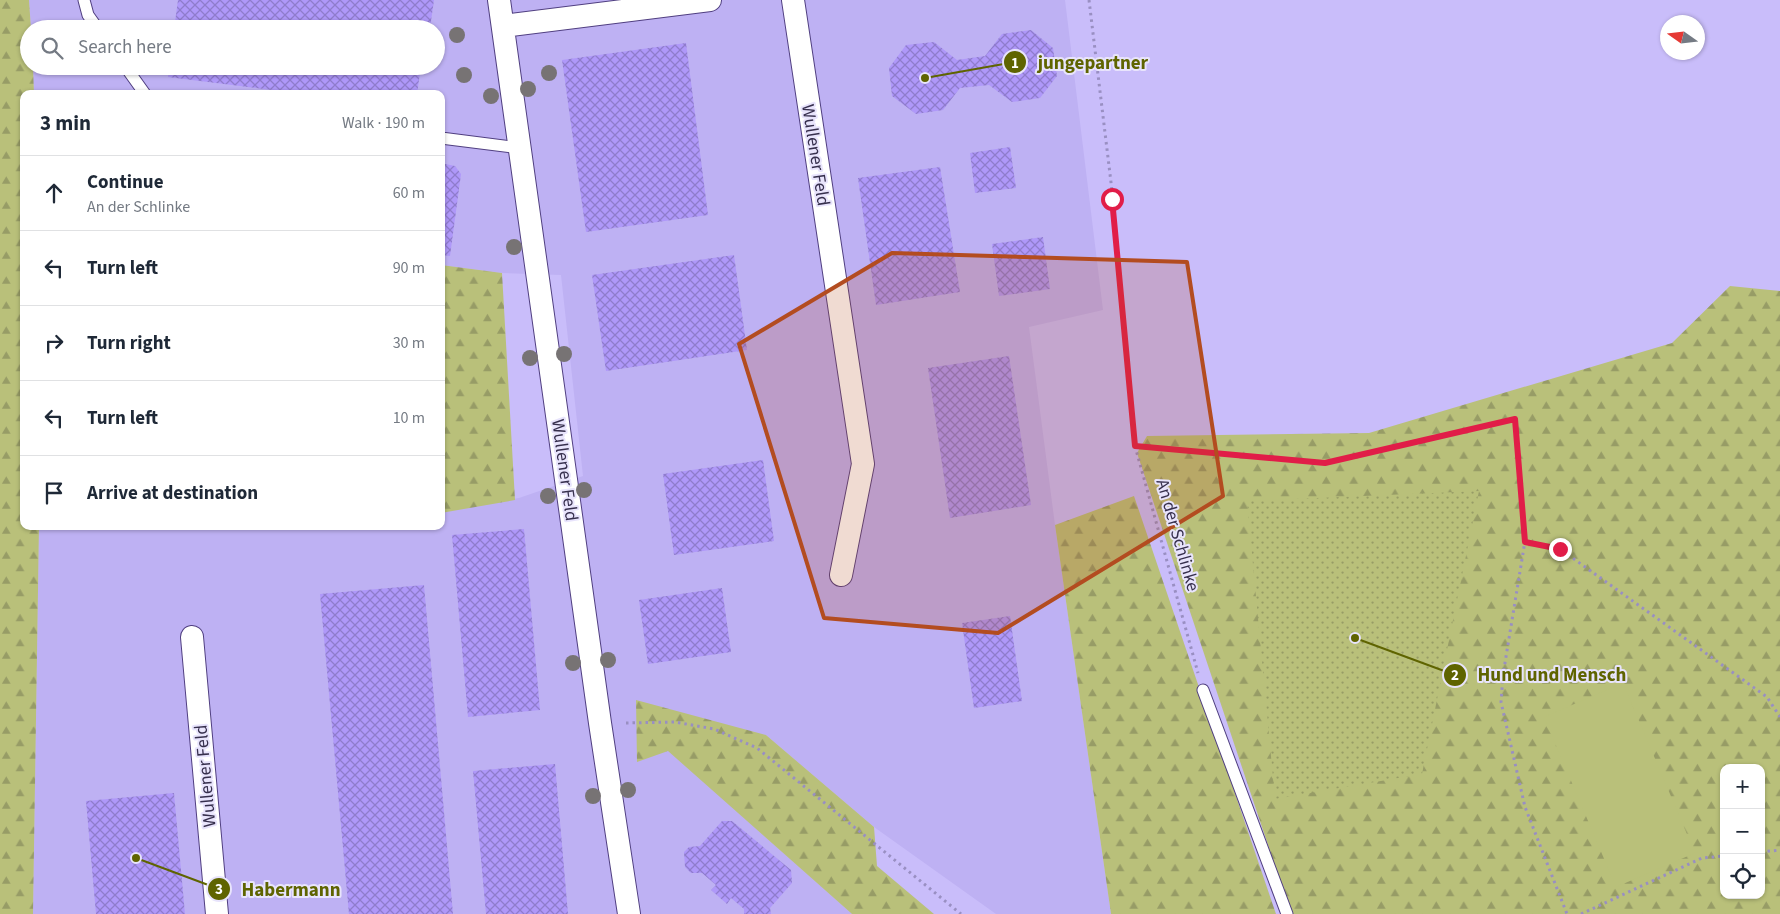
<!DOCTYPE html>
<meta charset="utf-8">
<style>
body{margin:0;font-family:"Source Sans 3",sans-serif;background:#f6f6f7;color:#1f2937}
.controls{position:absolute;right:15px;bottom:15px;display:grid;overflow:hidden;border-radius:10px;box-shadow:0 1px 4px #0004}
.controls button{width:45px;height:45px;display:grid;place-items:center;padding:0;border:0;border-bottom:1px solid #e0e1e3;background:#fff;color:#1f2937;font:25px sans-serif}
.compass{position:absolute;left:1660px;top:15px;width:45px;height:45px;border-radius:50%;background:#fff;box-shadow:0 1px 4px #0004;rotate:284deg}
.stop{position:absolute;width:15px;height:15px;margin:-11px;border:4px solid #e11d48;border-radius:50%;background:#fff}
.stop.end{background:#e11d48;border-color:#fff;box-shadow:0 1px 5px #0008}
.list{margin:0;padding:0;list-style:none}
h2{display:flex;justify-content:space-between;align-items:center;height:65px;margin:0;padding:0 20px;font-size:21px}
h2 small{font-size:16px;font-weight:400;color:#747a83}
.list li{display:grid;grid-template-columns:32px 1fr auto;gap:15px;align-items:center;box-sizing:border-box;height:75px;padding:0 20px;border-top:1px solid #e0e1e3}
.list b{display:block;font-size:19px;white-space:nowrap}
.list p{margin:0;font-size:16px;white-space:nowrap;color:#747a83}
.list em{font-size:16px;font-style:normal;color:#747a83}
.icon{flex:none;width:28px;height:28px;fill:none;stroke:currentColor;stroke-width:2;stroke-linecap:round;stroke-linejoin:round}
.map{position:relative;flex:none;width:1780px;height:914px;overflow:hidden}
.search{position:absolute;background:#fff;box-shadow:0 1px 4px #0004;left:20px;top:20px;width:425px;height:55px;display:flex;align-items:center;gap:12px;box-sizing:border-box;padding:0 18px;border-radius:28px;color:#747a83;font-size:19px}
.panel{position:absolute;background:#fff;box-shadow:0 1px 4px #0004;left:20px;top:90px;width:425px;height:440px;border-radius:10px}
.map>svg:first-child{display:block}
</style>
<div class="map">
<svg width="1780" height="914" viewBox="0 0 1780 914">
<defs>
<pattern id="forest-firs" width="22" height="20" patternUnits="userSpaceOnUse" patternTransform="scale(1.25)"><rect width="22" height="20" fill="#b9c07a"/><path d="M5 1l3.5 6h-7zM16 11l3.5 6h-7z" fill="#979c66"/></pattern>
<pattern id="park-dots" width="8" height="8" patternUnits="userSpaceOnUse" patternTransform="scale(1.25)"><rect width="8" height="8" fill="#b9c07a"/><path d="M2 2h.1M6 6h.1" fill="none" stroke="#979c66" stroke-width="1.8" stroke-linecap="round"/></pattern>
<pattern id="building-cross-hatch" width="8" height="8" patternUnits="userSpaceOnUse" patternTransform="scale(1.25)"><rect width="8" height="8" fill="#af98f9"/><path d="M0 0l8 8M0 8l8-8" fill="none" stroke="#8f7ccc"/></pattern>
</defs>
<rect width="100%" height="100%" fill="#c9bdfa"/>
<!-- built -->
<path fill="#beb1f3" d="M29,0h1036l38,310 -74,17 26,198 56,389h-115l-122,-87 -108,-92 -98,15 184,164h-819l6,-388h402v-15l78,-13 64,-22 -22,-201 -59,-2 -61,-8v-171h-407l-1,-28h403v-37h-405z"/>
<!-- forest -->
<path fill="url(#forest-firs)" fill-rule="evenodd" d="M0,0h29l2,29h-2v37h4l1,28h-10v432h15l-6,388h-33z
M441,265l61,8 13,227 -74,13z
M1730,286l50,5v623h-489l-154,-461 10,-17 222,-3 303,-90zM1724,768h37v127h-37z
M1134,496l142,418h-165l-56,-389z
M636,700l130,35 108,92 3,39 57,48h-82l-184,-163 -31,11z"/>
<!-- park -->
<path fill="url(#park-dots)" d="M1479,491l-57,283 -147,25 -28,-298z"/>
<!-- pitch -->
<path fill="#b9c07a" d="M1623,683l72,170 -79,34 -72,-170z"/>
<!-- building -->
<path fill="url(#building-cross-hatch)" d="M178,0h256l-4,28 -4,-1v2h-252z
M1031,30l22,18 4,28 -17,22 -28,4 -23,-17 -29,3 -17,22 -27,4 -24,-18 -3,-28 17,-23 28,-3 23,18 28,-4 17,-22z
M686,43l22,172 -122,17 -24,-172z
M169,66h252l-4,28h-113l-136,-17z
M1010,147l6,41 -41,5 -5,-40z
M441,163l14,3 6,8 -11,82 -9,-1z
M940,167l20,125 -84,13 -18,-127z
M1043,237l7,52 -51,7 -7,-52z
M734,255l13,95 -141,21 -14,-96z
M1009,356l22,149 -81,13 -22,-150z
M763,460l11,81 -100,14 -11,-81z
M524,529l16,181 -72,7 -16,-182z
M424,585l29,329h-104l-29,-320z
M722,588l9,64 -83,12 -9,-64z
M1010,616l12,85 -48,7 -12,-85z
M555,764l13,150h-82l-13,-143z
M174,793l11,121h-89l-10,-113z
M722,821h10l59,49 1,13 -22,25 1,6h-27v-5l-13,-11 -4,6 -16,-14 5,-5 -14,-12h-11l-6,-6 -1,-15 5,-5 11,-1z"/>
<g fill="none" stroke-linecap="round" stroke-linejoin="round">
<!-- service casing -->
<g stroke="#503f80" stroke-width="13">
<path id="service" d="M84,0l4,15 10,14
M125,66l20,28
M441,138l79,10
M1203,690l84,224"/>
</g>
<!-- minor casing -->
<g stroke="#503f80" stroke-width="24">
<path id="minor" d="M499,0l101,723 29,191
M793,0l70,464 -22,111
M503,26l207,-26
M192,637l25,277"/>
</g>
<!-- path -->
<path stroke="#998fc2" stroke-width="3" stroke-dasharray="2.5 4" stroke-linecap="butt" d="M1089,0l24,199 22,247 63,227
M1135,446l190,17 190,-44 10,122 -22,134 -2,27 24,105 42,107
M1525,541l35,8 207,148 13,20
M626,723l49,-1 39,7 43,19 204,166
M1761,852l19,-2
M1581,914l121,-56 22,-2"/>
<!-- service -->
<use href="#service" stroke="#fff" stroke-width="11"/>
<!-- minor -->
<use href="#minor" stroke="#fff" stroke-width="22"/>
</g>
<!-- trees -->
<g fill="#777374">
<circle cx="457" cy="35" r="8"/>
<circle cx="549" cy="73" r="8"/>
<circle cx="464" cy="75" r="8"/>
<circle cx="528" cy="89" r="8"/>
<circle cx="491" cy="96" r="8"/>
<circle cx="514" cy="247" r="8"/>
<circle cx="564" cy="354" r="8"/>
<circle cx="530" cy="358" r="8"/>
<circle cx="584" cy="490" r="8"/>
<circle cx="548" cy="496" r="8"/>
<circle cx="608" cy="660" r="8"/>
<circle cx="573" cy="663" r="8"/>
<circle cx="628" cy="790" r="8"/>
<circle cx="593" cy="796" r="8"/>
</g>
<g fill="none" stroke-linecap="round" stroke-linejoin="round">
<!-- route -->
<path stroke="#e11d48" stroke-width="6" d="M1112,199l23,247 190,17 190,-44 10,123 35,7"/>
</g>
<!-- marked area -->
<path fill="#b34c20" fill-opacity="0.2" stroke="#b34c20" stroke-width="4" stroke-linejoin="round" d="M892,253l295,9 36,234 -225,137 -174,-15 -85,-274z"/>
<g text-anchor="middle" stroke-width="4" stroke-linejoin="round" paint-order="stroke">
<!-- street labels -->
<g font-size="18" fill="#362f4d" stroke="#e8e4fc">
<text transform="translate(816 155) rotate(81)" y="6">Wullener Feld</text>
<text transform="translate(565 470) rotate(82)" y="6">Wullener Feld</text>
<text transform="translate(1178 535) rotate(74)" y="6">An der Schlinke</text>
<text transform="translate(205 776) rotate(-95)" y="6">Wullener Feld</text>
</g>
</g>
<!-- callouts -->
<path fill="none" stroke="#5f6400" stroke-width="2" d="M925 78L1015 62M1355 638L1455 675M136 858L219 889"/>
<g fill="#5f6400" stroke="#e8e4fc" stroke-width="2">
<circle cx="925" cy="78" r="5"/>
<circle cx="1355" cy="638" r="5"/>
<circle cx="136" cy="858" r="5"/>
<circle cx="1015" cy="62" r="12"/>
<circle cx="1455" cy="675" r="12"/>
<circle cx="219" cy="889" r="12"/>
</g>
<g font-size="15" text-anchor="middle" font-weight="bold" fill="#fff">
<text x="1015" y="68">1</text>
<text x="1455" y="680">2</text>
<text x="219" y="894">3</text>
</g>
<g font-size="19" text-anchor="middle" font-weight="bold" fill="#5f6400" stroke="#e8e4fc" stroke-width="4" stroke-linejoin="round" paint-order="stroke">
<text x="1093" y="69">jungepartner</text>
<text x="1552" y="681">Hund und Mensch</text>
<text x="291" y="896">Habermann</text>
</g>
</svg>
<div class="controls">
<button>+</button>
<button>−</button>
<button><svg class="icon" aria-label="locate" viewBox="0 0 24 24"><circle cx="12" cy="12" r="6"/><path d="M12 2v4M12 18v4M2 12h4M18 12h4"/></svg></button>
</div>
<svg class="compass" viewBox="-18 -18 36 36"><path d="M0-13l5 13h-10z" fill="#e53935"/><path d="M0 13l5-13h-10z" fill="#747a83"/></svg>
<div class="stop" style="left:1112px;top:199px"></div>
<div class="stop end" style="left:1560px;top:549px"></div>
<div class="search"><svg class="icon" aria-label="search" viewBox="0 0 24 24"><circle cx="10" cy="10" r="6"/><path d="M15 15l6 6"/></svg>Search here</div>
<section class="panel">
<h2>3 min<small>Walk · 190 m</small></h2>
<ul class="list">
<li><svg class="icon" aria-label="ahead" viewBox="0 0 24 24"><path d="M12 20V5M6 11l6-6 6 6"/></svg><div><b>Continue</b><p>An der Schlinke</p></div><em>60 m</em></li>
<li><svg class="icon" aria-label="left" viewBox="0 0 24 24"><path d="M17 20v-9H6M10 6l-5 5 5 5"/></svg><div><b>Turn left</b></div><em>90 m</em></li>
<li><svg class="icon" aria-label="right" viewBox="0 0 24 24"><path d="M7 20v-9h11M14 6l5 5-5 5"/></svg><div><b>Turn right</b></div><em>30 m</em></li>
<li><svg class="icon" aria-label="left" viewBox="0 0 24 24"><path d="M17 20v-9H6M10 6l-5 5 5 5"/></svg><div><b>Turn left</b></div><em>10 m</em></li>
<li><svg class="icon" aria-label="arrive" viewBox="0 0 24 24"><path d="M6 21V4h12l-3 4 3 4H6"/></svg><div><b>Arrive at destination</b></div></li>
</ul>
</section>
</div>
